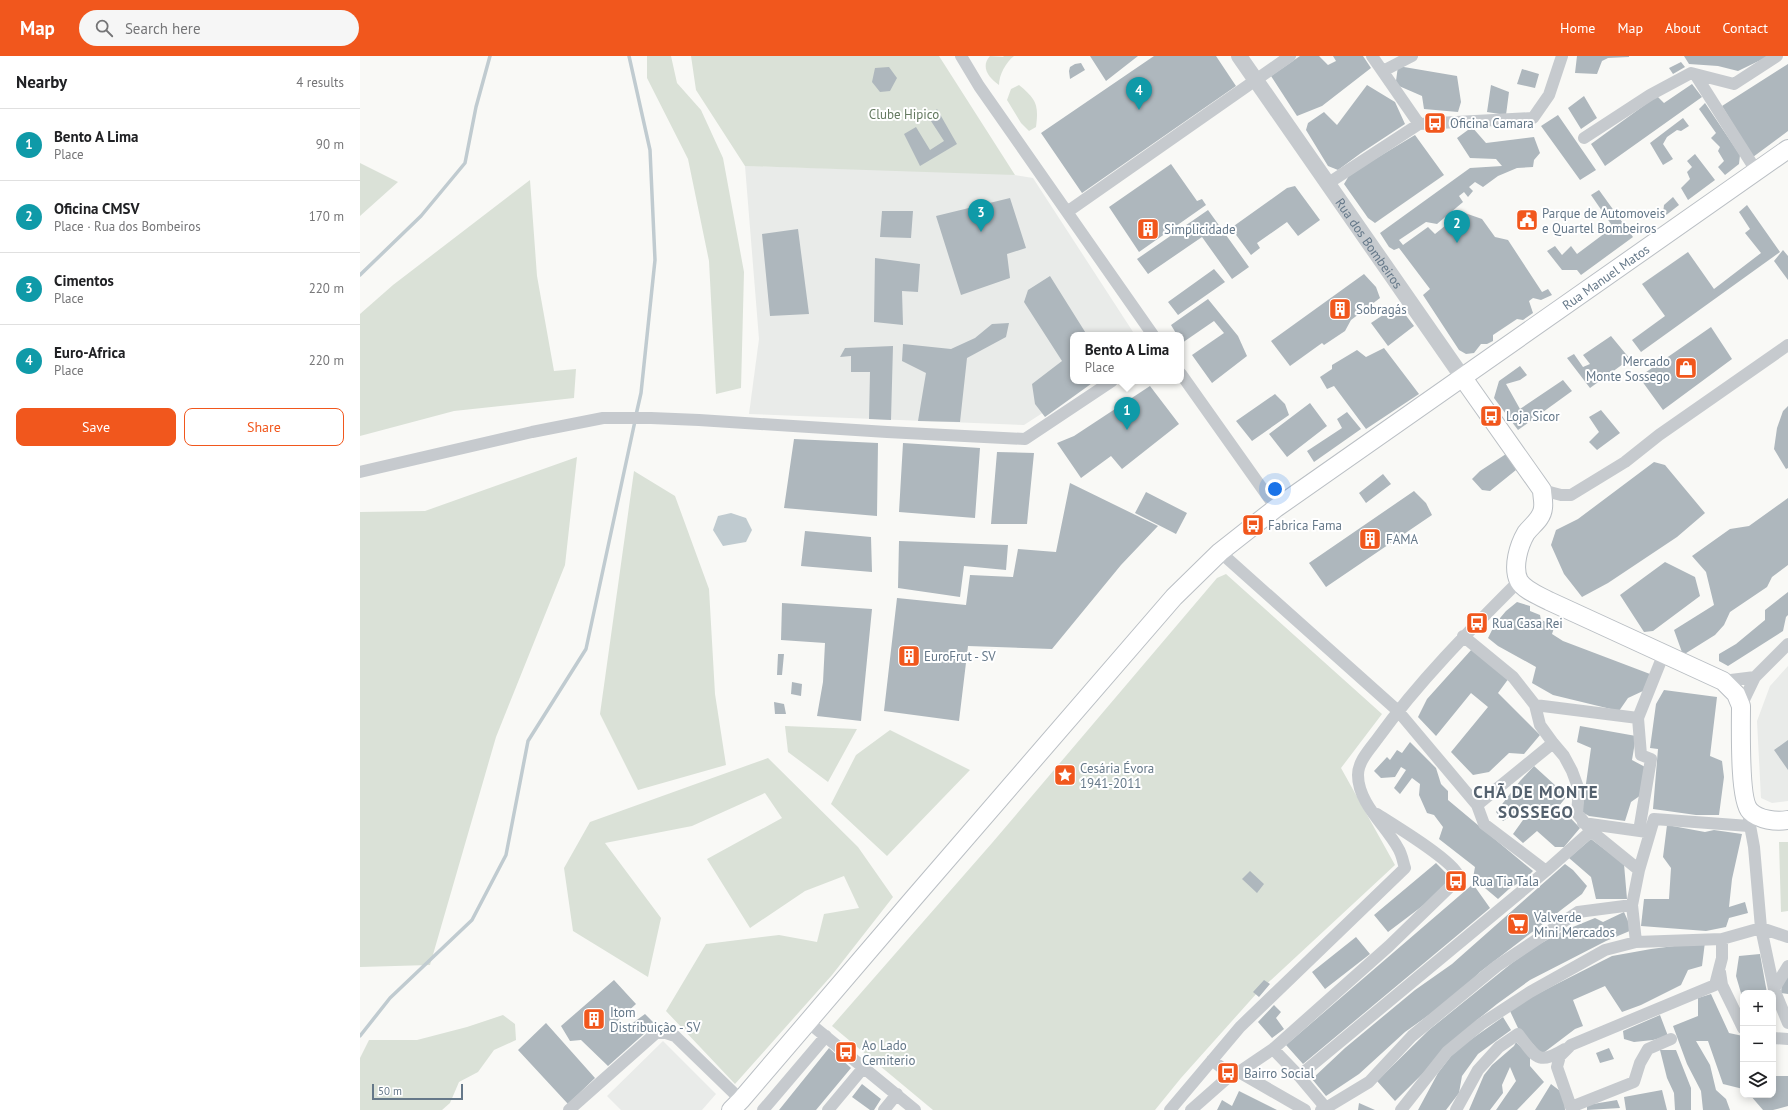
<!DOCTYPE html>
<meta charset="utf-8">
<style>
body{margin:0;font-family:"PT Sans",sans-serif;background:#f6f6f6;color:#202124}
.controls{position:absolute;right:12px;bottom:12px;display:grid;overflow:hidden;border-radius:8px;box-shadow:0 2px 10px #0003}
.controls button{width:36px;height:36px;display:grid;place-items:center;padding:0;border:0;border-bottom:1px solid #e0e0e0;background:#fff;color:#202124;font:20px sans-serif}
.scale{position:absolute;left:12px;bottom:10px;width:91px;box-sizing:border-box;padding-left:4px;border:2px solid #657889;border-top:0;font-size:11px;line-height:14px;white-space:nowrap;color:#657889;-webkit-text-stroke:3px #fff;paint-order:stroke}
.you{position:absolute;left:915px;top:433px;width:14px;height:14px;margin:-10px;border:3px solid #fff;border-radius:50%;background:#1a73e8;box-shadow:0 0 0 6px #1a73e833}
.badge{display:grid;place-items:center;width:26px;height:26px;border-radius:50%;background:#f1571d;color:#fff;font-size:13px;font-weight:700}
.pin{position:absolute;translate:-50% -33px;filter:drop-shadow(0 1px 2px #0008)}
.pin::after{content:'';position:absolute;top:21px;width:14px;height:12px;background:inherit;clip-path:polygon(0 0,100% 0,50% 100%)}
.popup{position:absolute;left:710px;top:276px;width:114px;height:52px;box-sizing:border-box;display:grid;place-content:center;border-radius:8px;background:#fff;filter:drop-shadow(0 1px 3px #0005);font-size:13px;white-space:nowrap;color:#757577}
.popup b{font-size:15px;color:#202124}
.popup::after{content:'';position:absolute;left:50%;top:100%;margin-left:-8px;border:8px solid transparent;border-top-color:#fff}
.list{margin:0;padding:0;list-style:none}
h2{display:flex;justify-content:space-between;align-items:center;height:52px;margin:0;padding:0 16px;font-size:17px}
h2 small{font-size:13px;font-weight:400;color:#757577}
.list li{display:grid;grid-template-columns:26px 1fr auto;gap:12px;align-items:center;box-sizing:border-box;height:72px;padding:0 16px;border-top:1px solid #e0e0e0}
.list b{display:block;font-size:15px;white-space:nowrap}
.list p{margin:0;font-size:13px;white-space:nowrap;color:#757577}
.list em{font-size:13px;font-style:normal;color:#757577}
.actions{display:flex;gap:8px;padding:12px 16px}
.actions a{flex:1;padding:9px 0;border:1px solid #f1571d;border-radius:8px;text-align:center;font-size:14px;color:#f1571d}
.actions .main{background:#f1571d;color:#fff}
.icon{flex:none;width:22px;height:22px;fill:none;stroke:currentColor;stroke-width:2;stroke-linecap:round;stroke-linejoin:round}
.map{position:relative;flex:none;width:1428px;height:1054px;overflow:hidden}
header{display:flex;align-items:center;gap:24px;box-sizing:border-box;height:56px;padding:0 20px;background:#f1571d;color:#fff}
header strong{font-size:19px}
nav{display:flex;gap:22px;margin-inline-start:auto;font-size:14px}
.search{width:280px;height:36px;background:#f6f6f6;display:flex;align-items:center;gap:10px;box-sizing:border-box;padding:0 14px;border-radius:22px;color:#757577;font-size:15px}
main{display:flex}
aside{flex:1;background:#fff}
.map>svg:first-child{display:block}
</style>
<header>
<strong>Map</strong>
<div class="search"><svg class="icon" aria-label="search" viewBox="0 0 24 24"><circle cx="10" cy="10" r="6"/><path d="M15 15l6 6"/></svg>Search here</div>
<nav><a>Home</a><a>Map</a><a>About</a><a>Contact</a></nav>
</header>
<main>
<aside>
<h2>Nearby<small>4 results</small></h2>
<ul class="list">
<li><span class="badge" style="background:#0f9aa8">1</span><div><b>Bento A Lima</b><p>Place</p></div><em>90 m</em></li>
<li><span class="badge" style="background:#0f9aa8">2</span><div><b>Oficina CMSV</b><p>Place · Rua dos Bombeiros</p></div><em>170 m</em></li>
<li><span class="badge" style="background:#0f9aa8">3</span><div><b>Cimentos</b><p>Place</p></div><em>220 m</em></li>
<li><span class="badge" style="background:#0f9aa8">4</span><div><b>Euro-Africa</b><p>Place</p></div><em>220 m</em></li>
</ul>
<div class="actions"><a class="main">Save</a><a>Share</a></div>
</aside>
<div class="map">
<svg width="1428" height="1054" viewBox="0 0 1428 1054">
<rect width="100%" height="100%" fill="#f9f9f6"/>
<!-- built -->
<path fill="#e9ebe9" d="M385,110l257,7 31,5 102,157h-62v46h19l-68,44 -275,-11 10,-75z
M1428,610v135l-16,2 -11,-5 -4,-77 13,-35z
M303,985l53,53 -14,16h-81l-14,-14z"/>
<!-- green -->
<path fill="#dae1d7" d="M287,0h24l6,27 24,27 22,48 21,114 -3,116 -25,6 -7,-133 -21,-102 -41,-81z
M331,0h248l76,119 -270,-9 -49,-76z
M630,0l14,1 -1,-1h11c-8,6 -15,19 -15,29 -10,-7 -19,-18 -9,-29z
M659,29c17,14 20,19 17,42l-7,4 -8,-8 -14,-23 4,-11z
M0,107l38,19 -38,34z
M170,124l7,96 17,95 22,-2 -2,29 -120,13 -94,25v-122l33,-29z
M217,401l-12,108 -69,172 -66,228 -70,2v-455l65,-1z
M274,415l41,25 34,93 6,105 11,71 -88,25 -38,-76z
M866,518l156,140 -41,54 54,97 -138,128 -76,85 -26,32h-222l-101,-84 160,-183 225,-265z
M425,670l72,3 -29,53 -40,-30z
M530,674l80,40 -83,86 -56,-52 25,-49z
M408,702l90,89 35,50 -61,78 -97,109 -69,-73 40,-67 73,-9 38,7 7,-28 35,-6 -15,-32 -39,15 -55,37 -43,-69 75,-41 -17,-25 -73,33 -87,17 56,75 -13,59 -75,-46 -9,-63 26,-46z
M1419,786h9v69l-7,1z
M143,959l12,9 1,16 -22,10 -16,22 -19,10 -9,21 -8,7h-82v-52l9,-18h48l50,-13z"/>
<!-- water -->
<path fill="#c0cbd0" d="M371,457l15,5 6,12 -6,12 -23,4 -10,-16 5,-14z"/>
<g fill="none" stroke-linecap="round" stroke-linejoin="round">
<!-- stream -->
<path stroke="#c0cbd0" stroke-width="3.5" d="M269,0l21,94 5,110 -14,133 -5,22
M0,219l61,-59 44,-53 11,-56 14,-51
M0,980l30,-38 82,-78 34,-65 22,-114 58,-92 49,-228"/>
</g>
<!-- building -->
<path fill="#aeb7bd" d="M730,0h48l-32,25z
M794,0h62l20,30 -154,107 -41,-60z
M940,0h19l9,9 8,-4 -3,-5h30l8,12 -49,38 -25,10 -26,-40z
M1217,0h52v1l-21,1 -6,3 -5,13 -22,-1z
M1324,0h85l-31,15 -20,-5 -29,-2z
M1321,6l4,5 -12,7 -4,-6z
M721,7l4,7 -15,9 -1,-8 1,-4 5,-3z
M1428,8v67l-35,26 -31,-51z
M1038,10l59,10 4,26 -3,10 -34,-3 -2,-13 -23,-10 -3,-5z
M529,11l8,11 -7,13 -10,1 -8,-10 3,-14z
M1162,13l17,5 -4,14 -18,-4z
M1332,28l10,13 -97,69 -14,-22 66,-48 7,7z
M1007,29l28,17 10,22 -44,29 -23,17 -10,-4 -22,-36 2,-7 16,-11 13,13z
M1131,29l18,7 -3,23 -19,-3z
M1224,40l13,22 -16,11 -13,-21z
M1345,47l35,52 -1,9 -14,11 -7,-8 6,-6 -6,-10 2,-4 -9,-9 5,-5 -17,-24z
M577,53l20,35 -37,22 -16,-32 12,-7 14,23 14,-9 -15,-23z
M1198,59l38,55 -16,10 -39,-54z
M1323,62l6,8 -8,5 -4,-1 -10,7 -4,7 10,15 -10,6 -13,-22z
M1112,71l14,16 48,-6 6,16 -6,7 -1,7 -16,1 -19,8 -15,11 -8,-5 -6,5 4,4 -5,6 -4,-5 -5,4 4,6 -26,22 -11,-2 -27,18 4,5 25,-18 7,7 27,-22 20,7 13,18 13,3 34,52 6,-3 4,6 -11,5 -8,-2 -4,3 4,12 -10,7 -6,-1 -24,16v6l-6,3h-6l-7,9 -8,1 -7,-4 -36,-55 7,-6 -31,-41 -5,2 -5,-3 -9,-14 90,-65 32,-2 -6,-7 -26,-1 -13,-20z
M1055,79l29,40 -69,48 -7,-5 -24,-34 6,-10z
M1335,98l20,26 -27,20 -7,-12 9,-9 -3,-7 5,-5 -5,-6z
M811,108l26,37 5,-2 4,6 -67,47 -30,-45z
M935,130l25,34 -22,16 -11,-14 -30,21 3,5 -9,7 -20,-27 56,-40z
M1239,134l34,47 -52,38 -4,-5h-15l-15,-19 8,-5 7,9 9,-9 6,8 36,-27 -22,-32z
M1313,141l6,8 -14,11 -2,-3 1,-8z
M650,142l16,50 -19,6 3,24 -49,17 -25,-79z
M1387,149l33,47 -139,100 -9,-12 33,-24 -23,-32 46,-32 26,37 47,-36 -16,-20 5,-4 -11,-17z
M848,154l41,57 -17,12 -30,-42 -54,37 -11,-15z
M522,155h31l-2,27 -31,-1z
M438,173l11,85 -39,2 -8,-82z
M1423,194l5,6v24l-14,-19z
M515,202l45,6 -2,28 -16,-1 1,34 -29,-3z
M854,213l11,13 -47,33 -10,-13z
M1004,218l12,13 4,11 -29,22 -6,11 -21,14 -2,-2 -32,23 -19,-25z
M690,220l37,59h-14v46h22l-50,36 -10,-13 -3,-20 30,-23 -38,-59 4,-12z
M848,243l30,37 9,20 -35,27 -20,-28 32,-22 -10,-12 -32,22 -1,-8h-4l-6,-10z
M1038,249l16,21 -26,20 -17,-23z
M649,267l-3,14 -39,21 -7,64 -42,-1 8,-48 -24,-12 1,-17 48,5 24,-11 17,-14z
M1351,271l21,32 -69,51 -24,-33z
M1251,280l19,23 -40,29 -23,-30 7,-4 9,13 7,-3 -7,-9z
M533,290l-2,74 -22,-1 1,-47h-19v-16l-11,1 5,-9z
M1024,292l35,46 -53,35 -32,-43 -7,3 -7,-12 12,-8v-4l25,-15 9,7z
M1160,310l7,9 -7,5 -14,4 14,25 43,-29 9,11 -54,39 -24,-32 5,-17z
M790,330l29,38 -57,45 -11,-13 -30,22 -24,-35 17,-7z
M915,338l10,10 4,11 -37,26 -16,-20z
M950,347l17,23 -40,31 -18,-23z
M1428,350v62l-2,1 -12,-20 3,-21 6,-17z
M1241,354l19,23 -23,17 -8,-8 10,-10 -10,-15z
M987,356l14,17 -47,33 -7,-11 35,-23 -5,-9z
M434,383l84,4 -1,73 -93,-8z
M543,387l77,5 -5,70 -76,-6z
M637,396l37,1 -7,71h-36z
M1146,398l10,16 -26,21 -8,-1 -10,-11 8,-8z
M1294,406l11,3 40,48 -28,24 -69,46 -26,14 -18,-23 -13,-29 5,-15 22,-11z
M1023,418l8,10 -25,19 -7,-10z
M710,427l88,43 -37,39 -69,84 -84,-3 -9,75 -75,-10 13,-113 69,7 4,-30 43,2 5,-28 38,3z
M1054,435l12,12 6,12 -106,72 -17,-24z
M786,436l41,21 -11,21 -41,-21z
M1428,442v67l-16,12 -5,10 -37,25 -6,13 -9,10 -32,20 -9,-25 40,-25 -8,-33 -14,-16 38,-27 19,-3z
M445,475l66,6 1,35 -71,-6z
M539,485l109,4 -2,25 -42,-4 -4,31 -62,-9z
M1305,506l30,15 5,19 -47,35 -9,1 -24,-37z
M1428,536v23l-2,2 -3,14 -55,35 -9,-5v-7l17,-10 29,-24v-10z
M1157,546l13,4v5l10,4 1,5 14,5 -3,9 11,7 87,33 -7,17 -15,7 -9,13 -66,-16 -21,-12 4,-16 -38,-21 -10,-8 7,-14 11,-13z
M422,547l90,6 -11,112 -44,-5 6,-34 2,-39 -44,-3z
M1112,593l37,29 -11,15 42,42 -16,19 -15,-1 -20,19 -16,3 -22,-23 37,-45 -17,-14 -35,43 -18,-19 9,-18z
M418,598h6l-2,21h-5z
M432,626l10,2 -1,12 -10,-2z
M1304,634l53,7 -7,59 12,5 2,16 -5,38h-23l-43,-6 5,-60 -8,-1 6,-44z
M414,646l10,2 2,10h-11z
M1220,670l56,10 -4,24 15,8 -6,27 -10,7 -6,19 -36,-5 -7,-4 9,-64 -14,-6z
M1428,684v30l-14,-20z
M1050,686l26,26 5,16 7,7v9l85,71 -7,7 -17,11 -11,10 -25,-21 2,-11 -36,-28 4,-12 -9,-12 -7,-2 -8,-18 1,-11 -8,-6 -12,16 -6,-6 12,-18 -5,-3 -6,10 -14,1 -7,-7 13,-14 3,3 7,-10 5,3z
M1174,710l33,30 -8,10 21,22 -16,19h-9l-18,-16 -14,12 -10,-9 17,-24 -4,-3 -23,14 -7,-9 24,-31z
M1307,769l38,7 9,-2 28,4 -10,45 -3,28 16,-5 3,11 -19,5 -3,9 -20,4 -65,-5 3,-27h25l2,-31 -8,-11z
M1231,783l33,25 3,35h-31l-5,-22 -22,-19z
M1076,807l15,15 -26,26 -37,28 -14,-17z
M1205,808l8,6 14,16 -5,8 -102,78 -14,14 -33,26 -28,20 -46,42 -33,22 -14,-17 33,-31 70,-58 37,-26z
M890,815l14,13 -7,9 -15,-14z
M1113,828l17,24 -187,156 -17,-19z
M1264,856l8,18 -26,11 -76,39 -33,24 -20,16 -82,81 -18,-20 52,-51 83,-67 24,-17 27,-15 32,-13 8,4z
M996,881l14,17 -45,35 -13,-17z
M1345,886l-3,24 -14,4 -7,15 -40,20 -19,7 -17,-26 -32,14 10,26 -8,3 -33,25 -24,-26 -8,-17 17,-12 85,-43 39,-7z
M1400,898l7,39h-24v7l-7,-24 3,-20z
M1428,916v22l-7,-1 1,-11z
M254,924l22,24 -23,21 6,8 26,-19 10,10 -47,42 -27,-26 -11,1 -9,-15z
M904,924l6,4 -11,13 -6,-5z
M1351,938l18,39 14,3v53l-20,-5 -15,-43h-12l14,24 6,25 10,9 4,11h-27l-2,-19 -14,-27 -14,-38 25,-10v-18z
M914,949l7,7 -5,6 8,11 -12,9 -14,-16z
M1300,959l8,21 -15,4 -19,2 -10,-3 -1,-8z
M1143,961l8,13 -33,24 -16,22 -3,17 -13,17h-28l20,-37 13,-17 15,-13z
M186,967l49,55 -27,26 -50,-54z
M1156,986l14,14v10l14,16 -27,28h-21l20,-29 -6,-14 -8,18 1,8 -13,17h-21l15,-35 8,-10 22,-19z
M469,992l22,20 -35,42h-37z
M1249,992l5,11 -14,4 -4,-10z
M1300,994h16l15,38v22h-16l-1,-17 -7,-15z
M1413,1020h15v30l-15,4h-10l-13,-15h23z
M502,1028l19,15 -7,11h-4l-18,-13z
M1191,1028l13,10 1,16h-30z
M1302,1034l5,20h-41l-2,-13z
M879,1035l38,19h-60l5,-10 10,6z
M1257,1044l3,8 -33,2v-5z
M999,1047l16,7h-17z"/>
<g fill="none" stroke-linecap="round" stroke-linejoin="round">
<!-- secondary casing -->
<g stroke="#babfc4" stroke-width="20">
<g id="secondary">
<path d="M1103,322l79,112c0,5 2,12 1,18 -1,11 -11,17 -17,25 -7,12 -14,34 -7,48 6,10 21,15 30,20l174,80 13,13 5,12c0,19 -2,94 9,105 9,9 26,11 38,9"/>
<path id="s2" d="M371,1054l10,-10 172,-201 261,-302 46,-45 56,-44 512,-359"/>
</g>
</g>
<!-- minor -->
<path stroke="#c6cace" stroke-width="12" d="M601,0l18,30 88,126
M1012,0l47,68
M1023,15l29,-15
M1335,18l62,98
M1224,82l66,-43 41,-22 43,11 43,-28
M967,128l92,-60 114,-6 16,-23 13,-39
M793,279l-86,-123 223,-156
M821,318l95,134
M0,416l172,-40 71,-14h48l48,2 188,12 138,7 87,-58
M1182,434l19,5h10l54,-33 34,-27 129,-90
M860,496l178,159 79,94 7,19 62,47
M1103,580l50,41 22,28 103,13
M1363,625l32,-4
M1175,649l5,20 13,18 11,13 8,15 7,19 -2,23 14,18
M1381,650l14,-29 33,-33
M1117,749l76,-62
M1389,764l5,27 7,81 13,61 14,34
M1223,767l64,9
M1279,775l12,-72 -10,-4 -3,-37 26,-65
M1276,886l-4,-37 7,-35 15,-51 95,7
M1360,916l2,13 21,43
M1414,933l14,-23
M448,966l107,88
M1413,982l15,1
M913,993l26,27 27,32 -5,2
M852,1004c9,7 15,14 27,12l34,-23 116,-103 67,-65 2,-6c-7,-16 -64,-50 -81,-61
M879,1016l66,38
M939,1020l247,-205 45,-40 48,39
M1211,1051l63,-25 6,-19 8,-14 23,-10
M209,1054l87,-77h10l9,3 66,64
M403,1054l63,-74
M468,1054l36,-43
M524,1054l13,-16
M810,1054l70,-83 165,-159c-2,-6 -3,-14 -7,-20 -12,-22 -40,-45 -40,-73 0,-14 12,-26 20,-37 41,-57 91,-107 141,-157
M831,1054l42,-37
M966,1054v-2l43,-26 43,-46 85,-70 81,-54 54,-7
M1041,1054l46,-58 34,-28 49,-32 75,-42 31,-8 86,-3 39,-11 27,9
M1096,1054l22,-40 21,-23 19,-13c18,23 19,32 47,15
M1212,1054l-15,-43 3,-11 11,-11 144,-60 7,-27v-19"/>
<!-- tertiary -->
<path stroke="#c6cace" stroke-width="16" id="s1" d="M879,0l224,322"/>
<!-- secondary -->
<use href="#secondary" stroke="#fff" stroke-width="18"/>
</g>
<!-- icons -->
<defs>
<g id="bus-square" transform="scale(1.15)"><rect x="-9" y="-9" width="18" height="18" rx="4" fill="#f1571d" stroke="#fff"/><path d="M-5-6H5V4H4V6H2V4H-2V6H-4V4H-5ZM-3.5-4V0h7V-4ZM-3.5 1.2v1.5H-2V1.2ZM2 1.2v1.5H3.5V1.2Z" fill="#fff"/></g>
<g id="civic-square" transform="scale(1.15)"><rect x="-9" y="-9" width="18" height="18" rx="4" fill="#f1571d" stroke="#fff"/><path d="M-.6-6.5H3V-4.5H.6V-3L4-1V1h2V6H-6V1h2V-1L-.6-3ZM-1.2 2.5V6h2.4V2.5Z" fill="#fff"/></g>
<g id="building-square" transform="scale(1.15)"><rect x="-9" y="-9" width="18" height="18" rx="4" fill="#f1571d" stroke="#fff"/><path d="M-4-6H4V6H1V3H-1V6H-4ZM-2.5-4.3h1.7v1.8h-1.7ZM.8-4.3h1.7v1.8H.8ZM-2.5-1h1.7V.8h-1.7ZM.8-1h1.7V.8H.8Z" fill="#fff"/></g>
<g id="shop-square" transform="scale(1.15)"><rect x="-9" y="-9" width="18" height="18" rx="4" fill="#f1571d" stroke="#fff"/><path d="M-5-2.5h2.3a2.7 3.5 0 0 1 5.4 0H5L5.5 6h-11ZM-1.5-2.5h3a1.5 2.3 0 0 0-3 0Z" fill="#fff"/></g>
<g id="sight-square" transform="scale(1.15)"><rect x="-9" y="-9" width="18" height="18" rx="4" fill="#f1571d" stroke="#fff"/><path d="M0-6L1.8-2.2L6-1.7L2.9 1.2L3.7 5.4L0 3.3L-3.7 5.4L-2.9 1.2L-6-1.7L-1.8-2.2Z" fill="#fff"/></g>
<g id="supermarket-square" transform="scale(1.15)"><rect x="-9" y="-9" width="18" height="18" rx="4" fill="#f1571d" stroke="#fff"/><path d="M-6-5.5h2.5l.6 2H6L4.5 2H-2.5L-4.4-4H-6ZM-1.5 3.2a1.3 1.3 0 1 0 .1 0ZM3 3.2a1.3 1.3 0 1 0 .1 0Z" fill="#fff"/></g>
</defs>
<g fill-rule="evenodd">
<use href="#bus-square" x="1075" y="67"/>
<use href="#civic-square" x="1167" y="164"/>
<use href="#building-square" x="788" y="173"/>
<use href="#building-square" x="980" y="253"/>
<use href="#shop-square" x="1326" y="312"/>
<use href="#bus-square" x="1131" y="360"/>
<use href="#bus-square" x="893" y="469"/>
<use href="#building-square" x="1010" y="483"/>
<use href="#bus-square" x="1117" y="567"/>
<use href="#building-square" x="549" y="600"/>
<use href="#sight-square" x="705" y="719"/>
<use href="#bus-square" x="1096" y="825"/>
<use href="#supermarket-square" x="1158" y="868"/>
<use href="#building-square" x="234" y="963"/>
<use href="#bus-square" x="486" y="996"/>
<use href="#bus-square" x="868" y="1017"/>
</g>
<g text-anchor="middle" stroke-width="4" stroke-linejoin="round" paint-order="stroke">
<!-- park labels -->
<g font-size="13" fill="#657a61" stroke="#fff">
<text x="544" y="63">Clube Hipico</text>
</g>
<!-- poi labels -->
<g font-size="13" fill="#657889" stroke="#fff" text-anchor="start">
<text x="1090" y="72">Oficina Camara</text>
<text x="1182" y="162">Parque de Automoveis<tspan x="1182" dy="15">e Quartel Bombeiros</tspan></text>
<text x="804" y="178">Simplicidade</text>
<text x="996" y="258">Sobragás</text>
<text x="1310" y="310" text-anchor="end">Mercado<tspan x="1310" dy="15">Monte Sossego</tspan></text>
<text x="1146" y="365">Loja Sicor</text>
<text x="908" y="474">Fabrica Fama</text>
<text x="1026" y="488">FAMA</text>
<text x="1132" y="572">Rua Casa Rei</text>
<text x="564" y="605">EuroFrut - SV</text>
<text x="720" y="717">Cesária Évora<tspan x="720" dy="15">1941-2011</tspan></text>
<text x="1112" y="830">Rua Tia Tala</text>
<text x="1174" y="866">Valverde<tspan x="1174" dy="15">Mini Mercados</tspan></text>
<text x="250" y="961">Itom<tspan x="250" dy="15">Distribuição - SV</tspan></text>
<text x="502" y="994">Ao Lado<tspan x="502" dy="15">Cemiterio</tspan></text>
<text x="884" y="1022">Bairro Social</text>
</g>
<!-- street labels -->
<g font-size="13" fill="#657889" stroke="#fff">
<text dy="5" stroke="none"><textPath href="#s1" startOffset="228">Rua dos Bombeiros</textPath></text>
<text dy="5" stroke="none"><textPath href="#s2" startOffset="1216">Rua Manuel Matos</textPath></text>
</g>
<!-- district labels -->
<g font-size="17" font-weight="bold" letter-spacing="1" fill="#54616e" stroke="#fff">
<text x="1176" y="742">CHÃ DE MONTE<tspan x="1176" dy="20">SOSSEGO</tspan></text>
</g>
</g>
</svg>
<div class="controls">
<button>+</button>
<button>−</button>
<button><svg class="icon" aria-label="layers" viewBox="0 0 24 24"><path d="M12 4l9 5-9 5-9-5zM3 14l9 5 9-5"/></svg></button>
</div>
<div class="scale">50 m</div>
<div class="you"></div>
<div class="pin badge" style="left:767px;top:374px;background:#0f9aa8">1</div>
<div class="popup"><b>Bento A Lima</b>Place</div>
<div class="pin badge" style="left:1097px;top:187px;background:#0f9aa8">2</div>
<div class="pin badge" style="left:621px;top:176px;background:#0f9aa8">3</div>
<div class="pin badge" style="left:779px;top:54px;background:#0f9aa8">4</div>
</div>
</main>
